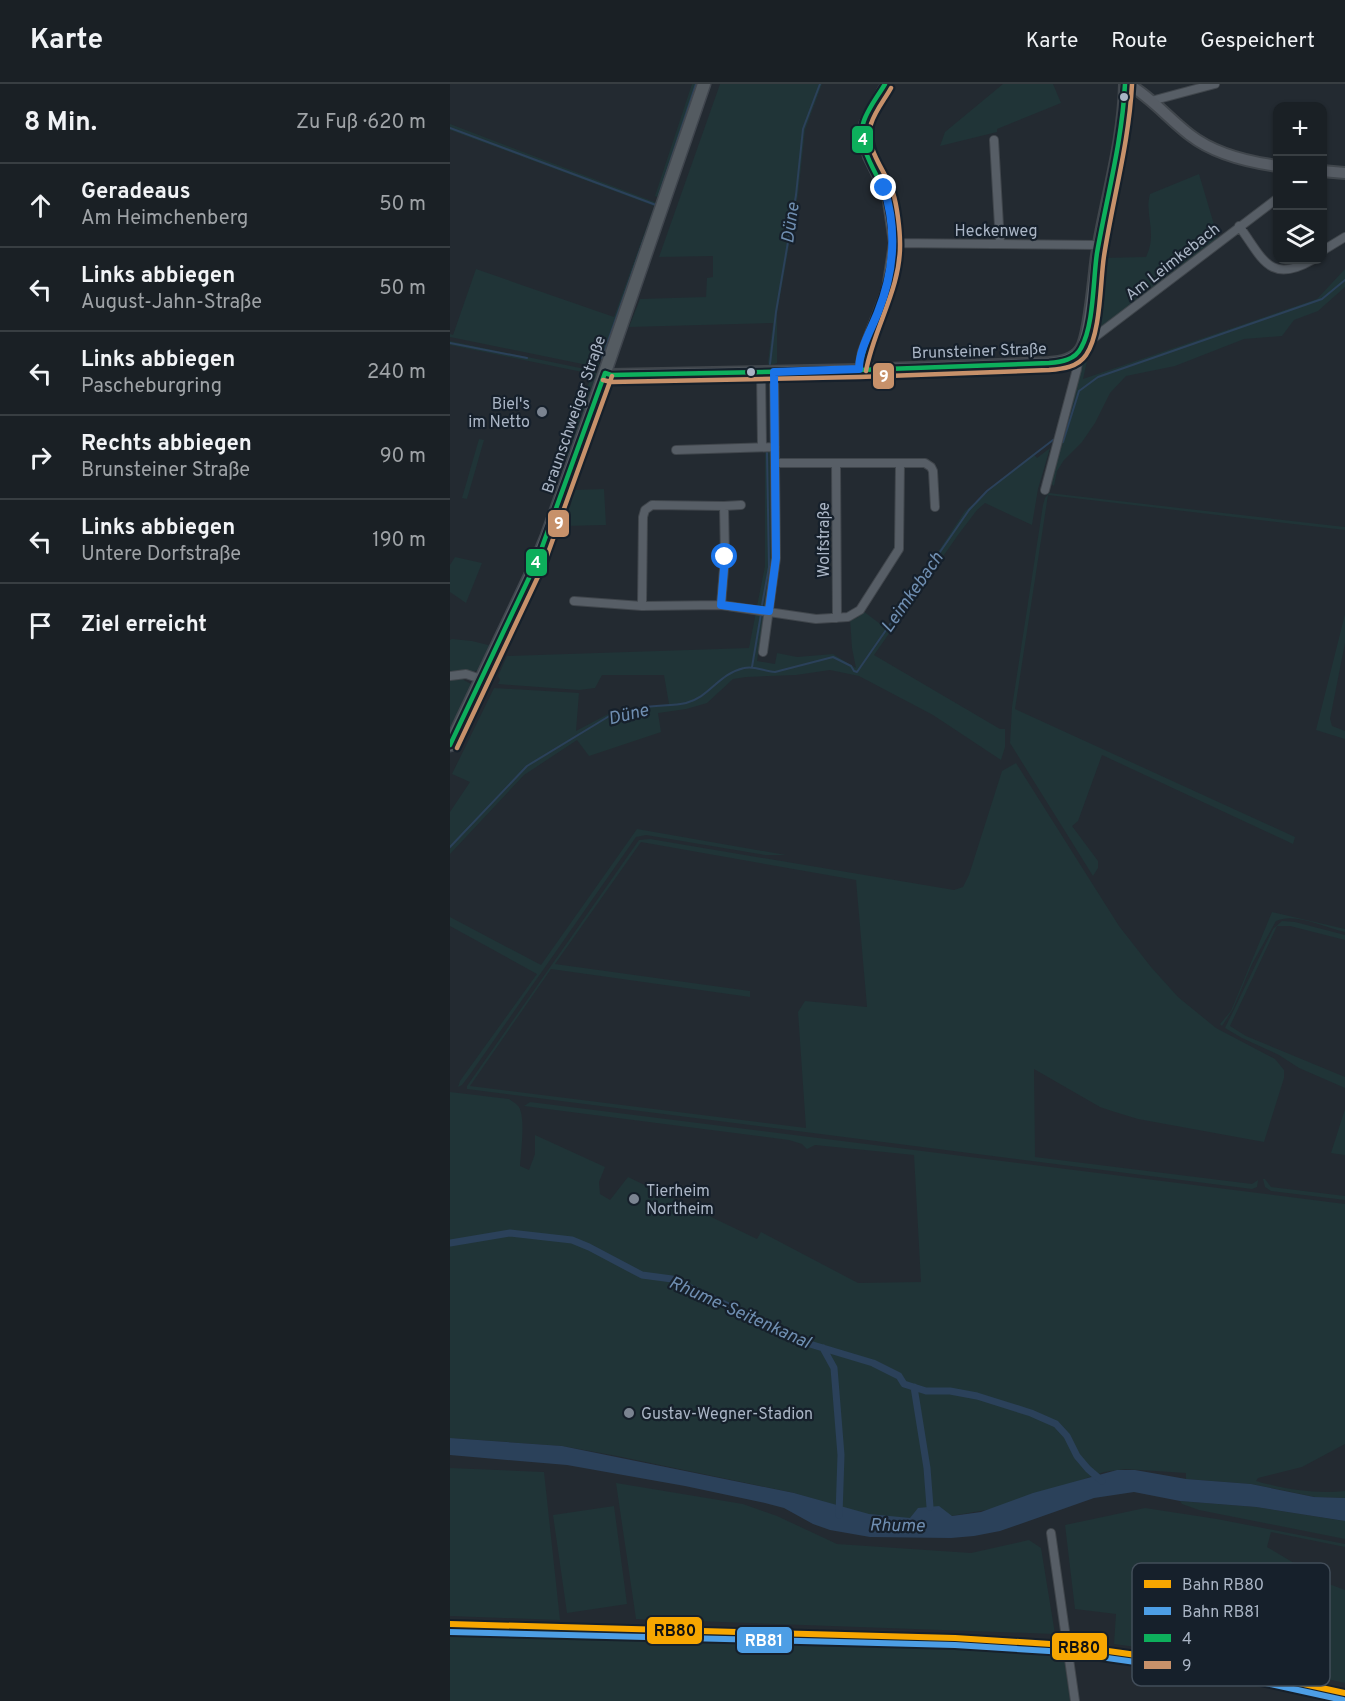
<!DOCTYPE html>
<html lang="de">
<meta charset="utf-8">
<style>
body{margin:0;font-family:Overpass,sans-serif;background:#272d32;color:#f1f3f6}
.controls{position:absolute;right:18px;top:18px;display:grid;overflow:hidden;border-radius:12px;box-shadow:0 2px 4px #0004}
.controls button{width:54px;height:54px;display:grid;place-items:center;padding:0;border:0;border-bottom:2px solid #383e42;background:#1a2025;color:#f1f3f6;font:30px sans-serif}
.stop{position:absolute;width:18px;height:18px;margin:-14px;border:4px solid #1a73e8;border-radius:50%;background:#fff}
.stop.end{background:#1a73e8;border-color:#fff;box-shadow:0 2px 6px #0008}
.list{margin:0;padding:0;list-style:none}
h2{display:flex;justify-content:space-between;align-items:center;height:78px;margin:0;padding:0 24px;font-size:26px}
h2 small{font-size:20px;font-weight:400;color:#9fa3a7}
.list li{display:grid;grid-template-columns:39px 1fr auto;gap:18px;align-items:center;box-sizing:border-box;height:84px;padding:0 24px;border-top:2px solid #383e42}
.list b{display:block;font-size:22px;white-space:nowrap}
.list p{margin:0;font-size:20px;white-space:nowrap;color:#9fa3a7}
.list em{font-size:20px;font-style:normal;color:#9fa3a7}
.icon{flex:none;width:33px;height:33px;fill:none;stroke:currentColor;stroke-width:2;stroke-linecap:round;stroke-linejoin:round}
.map{position:relative;flex:none;width:895px;height:1617px;overflow:hidden}
header{display:flex;align-items:center;gap:36px;box-sizing:border-box;height:84px;padding:0 30px;background:#1a2025;border-bottom:2px solid #383e42}
header strong{font-size:28px}
nav{display:flex;gap:33px;margin-inline-start:auto;font-size:21px}
main{display:flex}
aside{flex:1;background:#1a2025}
.map>svg:first-child{display:block}
</style>
<header>
<strong>Karte</strong>
<nav><a>Karte</a><a>Route</a><a>Gespeichert</a></nav>
</header>
<main>
<aside>
<h2>8 Min.<small>Zu Fuß · 620 m</small></h2>
<ul class="list">
<li><svg class="icon" aria-label="ahead" viewBox="0 0 24 24"><path d="M12 20V5M6 11l6-6 6 6"/></svg><div><b>Geradeaus</b><p>Am Heimchenberg</p></div><em>50 m</em></li>
<li><svg class="icon" aria-label="left" viewBox="0 0 24 24"><path d="M17 20v-9H6M10 6l-5 5 5 5"/></svg><div><b>Links abbiegen</b><p>August-Jahn-Straße</p></div><em>50 m</em></li>
<li><svg class="icon" aria-label="left" viewBox="0 0 24 24"><path d="M17 20v-9H6M10 6l-5 5 5 5"/></svg><div><b>Links abbiegen</b><p>Pascheburgring</p></div><em>240 m</em></li>
<li><svg class="icon" aria-label="right" viewBox="0 0 24 24"><path d="M7 20v-9h11M14 6l5 5-5 5"/></svg><div><b>Rechts abbiegen</b><p>Brunsteiner Straße</p></div><em>90 m</em></li>
<li><svg class="icon" aria-label="left" viewBox="0 0 24 24"><path d="M17 20v-9H6M10 6l-5 5 5 5"/></svg><div><b>Links abbiegen</b><p>Untere Dorfstraße</p></div><em>190 m</em></li>
<li><svg class="icon" aria-label="arrive" viewBox="0 0 24 24"><path d="M6 21V4h12l-3 4 3 4H6"/></svg><div><b>Ziel erreicht</b></div></li>
</ul>
</aside>
<div class="map">
<svg width="895" height="1617" viewBox="0 0 895 1617">
<rect width="100%" height="100%" fill="#232a31"/>
<!-- green -->
<path fill="#203437" fill-rule="evenodd" d="M242,0h8l-38,115 -7,-3z
M270,0h102l-17,46 -7,65 -21,119v49l-8,3 -1,-4 5,-39 -144,4 11,-28 66,-2 1,-19 6,-1v-21l-54,1z
M553,0h50l8,19 -64,26v3l-57,14 5,-14z
M0,40l207,79 -52,158 -5,-1 -3,2 5,4 -5,1 -147,-30v-3l3,1 23,-66 138,48 40,-111 -204,-76z
M749,90l19,64 -117,93 -10,-6 10,-67 45,-1c12,-24 -2,-42 4,-63z
M895,185v18l-27,24 -24,9 -12,16 -38,3 -69,27 -49,10 -16,17 -15,30 -13,19 -18,18 -7,11 -3,15 -5,-4 35,-131 3,-4h3l-7,32 234,-80z
M0,257l140,29 8,4 -27,84 -8,-1 29,-83 -142,-29z
M29,355l5,1 -17,59 -5,-1z
M600,364l-12,41 -6,36 -47,-22 -8,7 -19,25 -84,120 126,74h5v18l-4,13 -68,-45 -74,-39 -29,-6 -34,5 -50,2 -13,2 -26,24 -21,6 -28,4 3,19 -72,24 -12,-16 -53,35 -74,79v-42l20,-30 -18,-8 42,-86 85,5 -3,38 38,-20 1,3h8l15,-6 31,-4 -5,-29h-62l-7,13 -16,2 -81,-6 2,-4 -2,-4 9,-20 242,-8 7,-36 9,3 -8,46 18,3 2,-11 20,4 36,-3 23,14 -4,-20 -2,-29 7,-1 6,-7 24,18 78,-118 68,-57 4,4z
M315,367h7l1,113 -6,40 -2,2h-8l8,-40z
M154,405l2,36 -43,1 8,-22 2,-14z
M599,409l296,34v3l-297,-35 -33,214 280,128 -2,7 -191,-89 -24,66 -6,5 26,35v7l-5,8 -83,-133 2,-36 31,-202 2,-7z
M5,473l27,6 -16,40 -16,-11v-27z
M895,530v29l-15,76 2,7 13,5v8l-29,-9z
M2,555l20,2 20,5 -10,23 -7,2 -25,1v-32z
M12,595l9,5v7l-21,46v-57z
M566,679l103,163 32,41 27,30 38,31 59,31 9,11v8l-20,64 -126,-23 -23,-7 -15,-5 -66,-38 1,88 217,27 6,-4 -1,7 -5,2 -785,-100v-3l172,-246 11,-1 304,51 9,-3 6,-12 33,-104zM191,758l215,38 11,127 -62,-6 -7,11 8,116 -336,-42 81,-117 199,28v-6l-195,-27z
M187,745l149,26h-21l-119,-20 -10,2 -165,236 -9,12 -4,2 2,-6 77,-107 -87,-48v-9l91,48z
M822,828l73,17v3c-20,-4 -49,-20 -69,-11l-24,43 -19,45 -11,17 -2,-2 11,-13z
M832,837l13,1 50,13v5l-55,-14h-13l-47,100 16,10 99,41v11l-46,-20 -20,-13 -37,-17 -17,-10 48,-99z
M0,1008l59,7c4,3 9,5 11,10 5,13 1,42 0,57l9,4 6,-16v-19l70,32 -6,15 1,12 10,6 18,-23 129,62 4,-7 97,51 63,-1 -7,-127 -99,-10 -8,4 -5,-5 -13,-4 -265,-34 6,-4 815,102v240l-43,23 -44,11 -2,3c28,8 60,13 89,10v7l-30,-1 -64,-13 -65,-5v-6l-61,-4 -21,3 -94,34 -71,12 -49,3 -96,-28 -177,-37 -55,-10 -112,-8z
M895,1025v46l-14,-2z
M813,1095h2l6,8 74,9v4l-74,-9 -6,-4z
M0,1384l94,4 16,148 -110,-4z
M166,1399l127,21 34,12 60,28 134,9 58,-13 12,8 14,86 -419,-15z
M730,1417l76,6 89,14v18l-146,-29 -17,-6z
M164,1422l13,98 -60,9 -14,-98z
M695,1424l72,11 128,25v3l-74,-15 -4,15 62,37 16,6v93l-80,-18 -151,-21 2,-30 -41,-5 -10,-84z
M0,1550l492,13 122,9 6,45h-620z"/>
<!-- water -->
<path fill="#2b415a" d="M0,1354l112,8 232,47 75,21 41,4 8,-10 21,-2 13,10 29,-4 52,-19 84,-23h18l51,9 65,5 63,13 31,1v23l-89,-14 -76,-6 -46,-9 -40,6 -94,33 -26,5 -23,2 -81,-1 -40,-7 -17,-6 -29,-16 -19,-5 -80,-17 -118,-21 -117,-10z"/>
<g fill="none" stroke-linecap="round" stroke-linejoin="round">
<!-- stream -->
<path stroke="#2b415a" stroke-width="2" d="M0,44l206,77
M209,111l37,-111
M0,259l77,15
M152,274l43,-122
M320,280l6,-52 20,-117 7,-66 17,-45
M312,521l7,-38 -2,-114
M302,583l9,-53
M0,763l77,-81 84,-51 12,2c15,-15 43,-9 63,-14 24,-6 32,-29 58,-35 11,-3 20,4 31,4l58,-15 18,9 3,5 3,1 112,-162 18,-19 66,-51 10,2 16,-51 19,-14 224,-78 23,-19"/>
<!-- canal -->
<path stroke="#2b415a" stroke-width="7" d="M0,1159l60,-10 62,7 17,7 53,28 30,4 96,46 25,14 80,24 26,13 5,8 22,7h24l27,5 54,17 25,11 11,12 10,20 11,13 14,12
M373,1264l11,20 7,87 -2,60
M464,1303l13,81 3,39"/>
<!-- street casing -->
<g stroke="#40464c" stroke-width="10">
<path id="street" d="M701,17l64,-17
M544,56l6,103
M789,142c23,31 30,59 73,34
M443,159l206,2
M872,167l23,-14
M633,262l195,-148
M409,286l3,-18 24,-63 7,-46 -7,-48 -19,-38 -4,-17v-16l4,-9 18,-31
M311,288l1,75
M226,366l99,-3
M325,379h150l6,4 2,4 2,36
M386,379l1,155
M595,406l32,-121 2,-17
M274,422l17,-1
M124,517l68,5 79,-1 95,14 32,-2 12,-7 39,-61 1,-86
M192,522l1,-89 2,-7 7,-5 72,1 1,51 -4,48
M313,568l13,-94 -2,-186
M0,592l16,-2 15,5
M601,1449l24,168"/>
</g>
<!-- secondary casing -->
<g stroke="#40464c" stroke-width="14">
<path id="secondary" d="M678,0c23,13 41,35 62,51 23,18 58,27 88,31
M872,87l23,2
M155,289l6,2 248,-5 190,-7c11,-1 25,-3 32,-14 9,-14 13,-73 16,-94 9,-56 27,-113 28,-171"/>
</g>
<!-- primary casing -->
<g stroke="#40464e" stroke-width="15">
<path id="primary" d="M0,661l83,-175 14,-34 45,-126 112,-326"/>
</g>
<!-- street -->
<use href="#street" stroke="#575e66" stroke-width="8"/>
<!-- secondary -->
<use href="#secondary" stroke="#565c64" stroke-width="10"/>
<!-- primary -->
<use href="#primary" stroke="#545b61" stroke-width="12"/>
<!-- bus-1 casing -->
<g stroke="#16202b" stroke-width="9">
<path id="bus-1" d="M409,286c7,-43 35,-82 34,-128 0,-12 -4,-38 -8,-49 -9,-22 -27,-44 -22,-69 3,-13 15,-28 22,-40
M155,289l6,2 248,-5 190,-7c12,-1 26,-3 32,-15 13,-22 12,-69 16,-95 10,-57 25,-111 28,-169
M0,661l87,-184 68,-188"/>
</g>
<!-- bus-2 casing -->
<g stroke="#16202b" stroke-width="9">
<path id="bus-2" d="M416,287c8,-44 35,-82 34,-128 0,-13 -3,-38 -7,-50 -7,-22 -29,-44 -22,-69 4,-13 14,-25 20,-36
M153,296l8,2 248,-5 190,-7c14,-1 29,-3 37,-15 15,-21 14,-73 18,-99 9,-58 25,-113 28,-172
M7,664l87,-184 68,-188"/>
</g>
<!-- bus-1 -->
<use href="#bus-1" stroke="#0daf5c" stroke-width="4.5"/>
<!-- bus-2 -->
<use href="#bus-2" stroke="#c7916a" stroke-width="4.5"/>
<!-- rail-1 casing -->
<g stroke="#16202b" stroke-width="10">
<path id="rail-1" d="M0,1540l505,14 111,7 169,24 110,24"/>
</g>
<!-- rail-2 casing -->
<g stroke="#16202b" stroke-width="10">
<path id="rail-2" d="M0,1548l505,13 110,7 169,24 109,24"/>
</g>
<!-- rail-1 -->
<use href="#rail-1" stroke="#f7a600" stroke-width="6"/>
<!-- rail-2 -->
<use href="#rail-2" stroke="#4d9ee5" stroke-width="6"/>
</g>
<g fill="none" stroke-linecap="round" stroke-linejoin="round">
<!-- route -->
<path stroke="#1a73e8" stroke-width="8" d="M275,473l-4,48 48,6 7,-53 -2,-186 85,-3c0,-19 12,-39 19,-57 16,-40 19,-83 6,-124"/>
</g>
<!-- markers -->
<g fill="#aab5c5" stroke="#16202b" stroke-width="2">
<circle cx="674" cy="13" r="5"/>
<circle cx="301" cy="288" r="5"/>
</g>
<g fill="#7b8491" stroke="#16202b" stroke-width="2">
<circle cx="92" cy="328" r="6"/>
<circle cx="184" cy="1115" r="6"/>
<circle cx="179" cy="1329" r="6"/>
</g>
<g text-anchor="middle" stroke-width="4.5" stroke-linejoin="round" paint-order="stroke">
<!-- street labels -->
<g font-size="16" fill="#aab5c5" stroke="#16202b">
<text x="546" y="152">Heckenweg</text>
<text transform="translate(722 177) rotate(-38)" y="6">Am Leimkebach</text>
<text transform="translate(529 266) rotate(-2)" y="6">Brunsteiner Straße</text>
<text transform="translate(123 330) rotate(-71)" y="6">Braunschweiger Straße</text>
<text transform="translate(373 456) rotate(-90)" y="6">Wolfstraße</text>
</g>
<!-- poi labels -->
<g font-size="16" fill="#aab5c5" stroke="#16202b" text-anchor="start">
<text x="80" y="325" text-anchor="end">Biel's<tspan x="80" dy="18">im Netto</tspan></text>
<text x="196" y="1112">Tierheim<tspan x="196" dy="18">Northeim</tspan></text>
<text x="191" y="1335">Gustav-Wegner-Stadion</text>
</g>
<!-- water labels -->
<g font-size="18" font-style="italic" fill="#6f8eb1" stroke="#16202b">
<text transform="translate(340 139) rotate(-82)" y="6">Düne</text>
<text transform="translate(462 508) rotate(-55)" y="6">Leimkebach</text>
<text transform="translate(178 630) rotate(-14)" y="6">Düne</text>
<text transform="translate(290 1228) rotate(24)" y="6">Rhume-Seitenkanal</text>
<text transform="translate(447 1441) rotate(1)" y="6">Rhume</text>
</g>
</g>
<!-- legend -->
<rect x="682" y="1479" width="198" height="123" rx="9" fill="#16202b" stroke="#424d59" stroke-width="1.5"/>
<rect x="694" y="1496" width="27" height="8" fill="#f7a600"/>
<rect x="694" y="1523" width="27" height="8" fill="#4d9ee5"/>
<rect x="694" y="1550" width="27" height="8" fill="#0daf5c"/>
<rect x="694" y="1577" width="27" height="8" fill="#c7916a"/>
<g font-size="16" fill="#aab5c5">
<text x="732" y="1506">Bahn RB80</text>
<text x="732" y="1533">Bahn RB81</text>
<text x="732" y="1560">4</text>
<text x="732" y="1587">9</text>
</g>
<g stroke="#16202b" stroke-width="2">
<rect x="401" y="41" width="23" height="29" rx="6" fill="#0daf5c"/>
<rect x="422" y="278" width="23" height="28" rx="6" fill="#c7916a"/>
<rect x="97" y="425" width="23" height="29" rx="6" fill="#c7916a"/>
<rect x="75" y="464" width="23" height="29" rx="6" fill="#0daf5c"/>
<rect x="196" y="1532" width="57" height="29" rx="6" fill="#f7a600"/>
<rect x="286" y="1542" width="57" height="28" rx="6" fill="#4d9ee5"/>
<rect x="601" y="1548" width="57" height="29" rx="6" fill="#f7a600"/>
</g>
<g font-size="16" text-anchor="middle" font-weight="bold" fill="#fff">
<text x="413" y="61">4</text>
<text x="434" y="298">9</text>
<text x="109" y="445">9</text>
<text x="86" y="484">4</text>
<text x="314" y="1562">RB81</text>
</g>
<g font-size="16" text-anchor="middle" font-weight="bold" fill="#111">
<text x="225" y="1552">RB80</text>
<text x="629" y="1569">RB80</text>
</g>
</svg>
<div class="controls">
<button>+</button>
<button>−</button>
<button><svg class="icon" aria-label="layers" viewBox="0 0 24 24"><path d="M12 4l9 5-9 5-9-5zM3 14l9 5 9-5"/></svg></button>
</div>
<div class="stop" style="left:275px;top:473px"></div>
<div class="stop end" style="left:434px;top:104px"></div>
</div>
</main>
